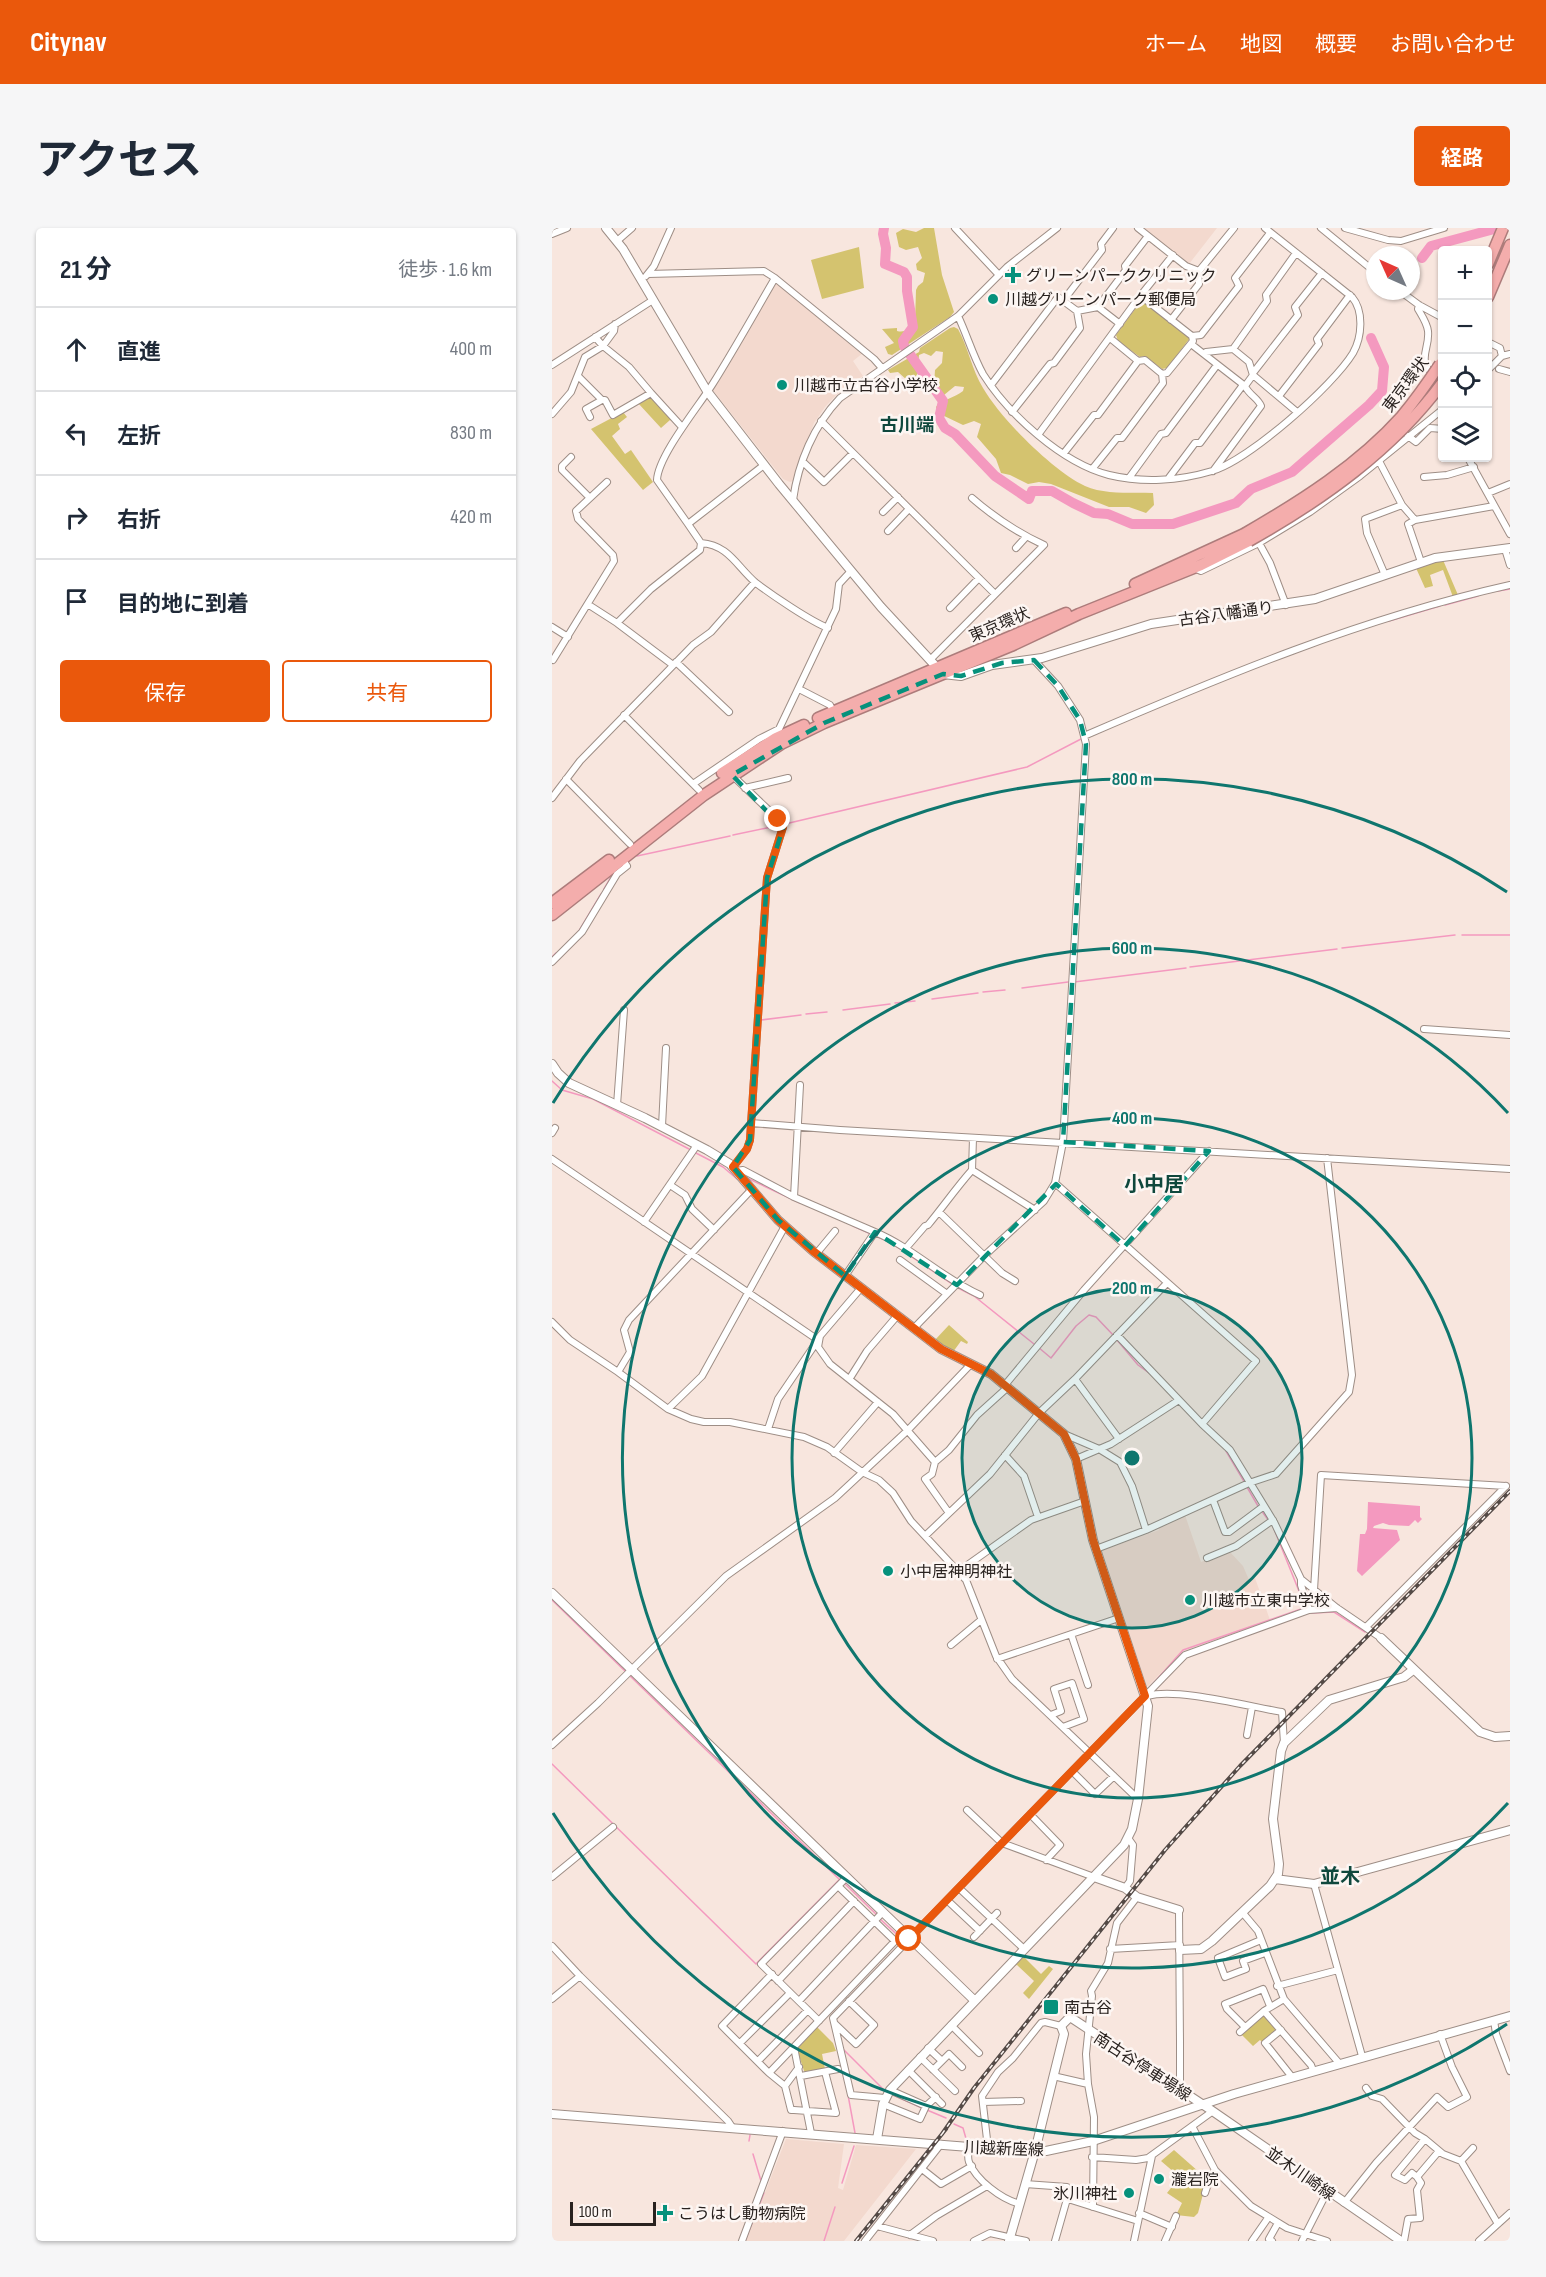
<!DOCTYPE html>
<html lang="ja">
<meta charset="utf-8">
<style>
body{margin:0;font-family:"Sofia Sans Condensed","Noto Sans JP",sans-serif;background:#f6f6f7;color:#1f2937}
.controls{position:absolute;right:18px;top:18px;display:grid;overflow:hidden;border-radius:6px;box-shadow:0 2px 4px #0004}
.controls button{width:54px;height:54px;display:grid;place-items:center;padding:0;border:0;border-bottom:2px solid #e0e1e3;background:#fff;color:#1f2937;font:30px sans-serif}
.compass{position:absolute;left:814px;top:18px;width:54px;height:54px;border-radius:50%;background:#fff;box-shadow:0 2px 4px #0004;rotate:315deg}
.scale{position:absolute;left:18px;bottom:15px;width:86px;box-sizing:border-box;padding-left:6px;border:3px solid #29221f;border-top:0;font-size:16px;line-height:21px;white-space:nowrap;color:#29221f;-webkit-text-stroke:4px #fdf6f3;paint-order:stroke}
.stop{position:absolute;width:18px;height:18px;margin:-14px;border:4px solid #ea580c;border-radius:50%;background:#fff}
.stop.end{background:#ea580c;border-color:#fff;box-shadow:0 2px 6px #0008}
.list{margin:0;padding:0;list-style:none}
h2{display:flex;justify-content:space-between;align-items:center;height:78px;margin:0;padding:0 24px;font-size:26px}
h2 small{font-size:20px;font-weight:400;color:#747a83}
.list li{display:grid;grid-template-columns:39px 1fr auto;gap:18px;align-items:center;box-sizing:border-box;height:84px;padding:0 24px;border-top:2px solid #e0e1e3}
.list b{display:block;font-size:22px;white-space:nowrap}
.list em{font-size:20px;font-style:normal;color:#747a83}
.actions{display:flex;gap:12px;padding:18px 24px}
.actions a{flex:1;padding:14px 0;border:2px solid #ea580c;border-radius:6px;text-align:center;font-size:21px;color:#ea580c}
.actions .main{background:#ea580c;color:#fff}
.icon{flex:none;width:33px;height:33px;fill:none;stroke:currentColor;stroke-width:2;stroke-linecap:round;stroke-linejoin:round}
.map{position:relative;flex:none;width:958px;height:2013px;overflow:hidden;border-radius:6px}
header{display:flex;align-items:center;gap:36px;box-sizing:border-box;height:84px;padding:0 30px;background:#ea580c;color:#fff}
header strong{font-size:28px}
nav{display:flex;gap:33px;margin-inline-start:auto;font-size:21px}
.intro{display:flex;align-items:center;justify-content:space-between;box-sizing:border-box;height:144px;padding:0 36px}
h1{margin:0;font-size:42px}
.button{padding:15px 27px;border-radius:6px;background:#ea580c;color:#fff;font-size:21px;font-weight:700}
main{display:flex;gap:36px;padding:0 36px}
aside{flex:1;background:#fff;border-radius:6px;box-shadow:0 2px 4px #0004}
.map>svg:first-child{display:block}
</style>
<header>
<strong>Citynav</strong>
<nav><a>ホーム</a><a>地図</a><a>概要</a><a>お問い合わせ</a></nav>
</header>
<div class="intro"><h1>アクセス</h1><a class="button">経路</a></div>
<main>
<aside>
<h2>21 分<small>徒歩 · 1.6 km</small></h2>
<ul class="list">
<li><svg class="icon" aria-label="ahead" viewBox="0 0 24 24"><path d="M12 20V5M6 11l6-6 6 6"/></svg><div><b>直進</b></div><em>400 m</em></li>
<li><svg class="icon" aria-label="left" viewBox="0 0 24 24"><path d="M17 20v-9H6M10 6l-5 5 5 5"/></svg><div><b>左折</b></div><em>830 m</em></li>
<li><svg class="icon" aria-label="right" viewBox="0 0 24 24"><path d="M7 20v-9h11M14 6l5 5-5 5"/></svg><div><b>右折</b></div><em>420 m</em></li>
<li><svg class="icon" aria-label="arrive" viewBox="0 0 24 24"><path d="M6 21V4h12l-3 4 3 4H6"/></svg><div><b>目的地に到着</b></div></li>
</ul>
<div class="actions"><a class="main">保存</a><a>共有</a></div>
</aside>
<div class="map">
<svg width="958" height="2013" viewBox="0 0 958 2013">
<rect width="100%" height="100%" fill="#f8e6de"/>
<!-- built -->
<path fill="#f3d9ce" d="M590,0h75l-28,36z
M225,53l86,72 -10,8 10,15 -26,18 -12,13 -11,16 -21,58 -3,1 -7,-3 -71,-90z
M633,1287l16,47 28,-11 14,15 6,14 6,-2 15,42 -87,31 -35,35h-3l-45,-133 3,-3 56,-20 -1,-2z
M234,1911l58,5 -6,44 5,2 13,-45 60,4 -72,92h-98z"/>
<!-- green -->
<path fill="#d4c36f" d="M372,0h10l8,47 12,37 -4,5 -58,38 -4,-1 -3,-7 9,-4 -12,-14 15,-1v3c8,2 12,-2 18,-8l1,-33 2,-4 5,-4 2,-9 -8,-3 -1,-6 6,-6 -4,-11 -12,3 -7,-3 -3,-14 7,-4 13,3z
M307,19l5,41 -42,11 -11,-39z
M593,75l45,35 -23,30 -5,1 -17,-13 -5,1 -22,-16 -2,-6 22,-30z
M402,99l4,2c10,18 14,41 25,59 18,31 70,83 102,98 20,9 47,6 68,7l1,12 -8,8 -17,-6h-20l-58,-23 -12,-2 -11,2 -18,-9 -9,-2 -5,-14 -19,-22 4,-13 -7,-3 -11,4 -25,-12 -2,-6c6,-8 19,-9 27,-16l1,-4 -9,-1 -11,9 -10,-9 1,-16 7,-7 1,-11 -7,-1 -5,5 -7,-3 -5,2 -1,9 3,5 -8,11 -5,1 -10,-9 -8,1 -2,-3 31,-18 1,-4 30,-20z
M98,168l26,28 -6,-4 -9,8 -23,-25z
M71,184l4,5 -9,7 2,5 -8,7 13,18 6,-4 22,32 -10,8 -52,-61z
M891,332l15,35 -5,2 -10,-27 -13,5 3,11 -8,2 -9,-20z
M397,1097l19,17 -1,2 -6,-3 -8,11 -19,-11z
M473,1727v3l16,16 8,-8 4,3 -24,30 -6,-6 11,-12 -17,-16 -3,1z
M711,1786l14,13 -1,3 -14,12 -2,-2 -7,6 -12,-12z
M265,1799l16,16 3,8 -14,3 3,15 -20,5 -8,-25z
M622,1922l33,29 -9,34 -4,4 -18,-2 6,-12 -15,-10 11,-14 2,1 2,-1 -21,-18z"/>
<!-- water -->
<path fill="#f499bf" d="M816,1274l52,4v11l2,2 -4,4 -3,-3 -6,6 -20,-1 -6,-2 -9,3 -1,2 24,2 3,10 -38,36 -5,-5 3,-37h5l2,-5z"/>
<g fill="none" stroke-linecap="round" stroke-linejoin="round">
<!-- stream -->
<path stroke="#f499bf" stroke-width="1.5" d="M946,363l12,-2
M893,377l33,-9
M837,393l51,-15
M635,467l12,-5
M233,596l242,-57 54,-28
M181,607l43,-9
M85,628l93,-20
M52,661l7,-12
M27,703l22,-37
M910,707h48
M790,720l113,-13
M0,729l4,-4
M638,739l147,-18
M522,754l112,-14
M470,760l46,-6
M431,764l22,-2
M380,771l46,-6
M343,775l20,-2
M291,782l47,-6
M254,786l21,-2
M209,792l40,-5
M0,853l10,9 31,9 96,50
M142,924l29,15 14,12
M195,950l53,25
M301,998l18,8
M323,1008l10,4
M345,1019l55,37
M404,1059l18,9 60,48
M565,1112l21,25 11,8
M486,1119l13,11 25,-32 13,-11 7,2 18,19
M627,1176l33,33
M674,1223l19,32
M695,1259l11,19
M709,1282l8,11
M720,1296l33,82
M0,1372l73,71
M758,1384l2,1 22,-1 31,20
M76,1446l212,206
M598,1459l33,-37 121,-42
M0,1536l204,200 83,-84
M292,1655l33,32
M328,1691l23,21
M292,1822l39,39
M296,1867l7,38
M341,1867l29,13
M375,1882l19,8
M402,1896l9,4 4,14
M197,1913l1,-6
M201,1926l8,27
M290,1955l12,-37
M193,2013l19,-48
M272,2013l11,-34"/>
<!-- river -->
<path stroke="#f499bf" stroke-width="10" d="M332,0l-1,6 3,14 -1,16 19,8 3,5v14l6,36 -10,14 1,5 39,55 -4,17 6,10 10,6 40,42 34,23 3,-8h20l21,12 21,10 14,1 24,10h41l63,-21 15,-14 41,-17 77,-67 13,-14 2,-24 -13,-29
M870,30l9,-12 67,-18"/>
<!-- street casing -->
<g stroke="#9e8e86" stroke-width="8">
<path id="street" d="M403,0l44,47
M586,0l48,38 13,5 35,-43
M769,0l54,44
M793,0l43,12 13,1 43,-13
M0,6l15,-6
M65,13l15,-13
M96,46l116,-3 11,7 99,81 8,9
M94,48l8,-10 17,-38
M848,63l19,14 24,13
M585,72h9l46,36
M511,73l39,-51 -1,-6 12,-16
M867,77l-1,4c4,7 9,14 10,22 2,19 -12,27 6,45
M406,88c9,19 15,40 25,58 25,40 79,89 126,101 33,8 70,6 103,-4 37,-11 121,-85 141,-118 9,-16 11,-42 -1,-56l-87,-69
M619,92l28,-36 -1,-13
M568,96l-22,-17 28,-37 -1,-4 23,-30
M43,109l8,9 26,21 22,26
M558,110l28,23 7,-1 17,14 5,-1 26,-32 -1,-5 9,-1 38,-49 -4,-8 35,-45
M936,114l12,6 2,8
M639,116l54,42 8,-11 44,37
M681,121l16,13 4,13
M652,126l2,-2 27,-3 34,-48 -1,-6 30,-42
M0,137l101,-65
M947,141l11,3
M936,142l14,-14 8,-2
M701,145l45,-58 -3,-8 27,-34
M26,148l24,24h3l8,15 38,-22 31,34
M439,157l67,-88 19,14 21,-4
M727,168l40,-52 -2,-5 33,-44
M460,184l38,-48 4,-1 26,-35 -3,-17
M0,186l19,-22 14,-35 18,-11 11,-15 1,-7
M38,189l-4,-8 16,-9
M269,193l174,173
M486,207l99,-135 36,-45
M856,208l8,6 14,-14 13,1
M512,225l30,-38h4l40,-54
M19,229l-9,9v4l28,28
M916,230l42,76
M827,233l23,44 13,15
M251,234l21,20 29,-29
M541,240l24,-30h5l41,-55 -1,-9
M661,243l48,-65c-3,-8 -12,-11 -16,-20
M872,249l23,-2 27,-8
M577,250l32,-44 5,-1 51,-68
M616,251l27,-36h5l43,-58
M936,265l22,-9
M241,272c5,-37 21,-75 47,-102l118,-82 49,-49 50,-39
M331,284l15,-15
M136,296l-31,-44c1,-24 41,-73 55,-95 22,-35 42,-71 63,-107
M336,303l21,-22
M149,315c28,2 36,24 55,40 16,12 54,38 72,45
M707,315l11,20 16,42
M464,320l10,-11
M953,321l5,16
M869,334l-13,-38 7,-4 79,-14
M642,340l7,3 58,-28 51,-31 50,-36 83,-67
M833,347l-18,-42 -2,-14 37,-14
M37,377l28,18 56,42
M398,380l29,-30
M65,395l34,-34 49,-39 1,-7 -13,-19 76,-59
M0,399l16,10
M1,432l61,-99 -1,-6 -35,-36 -2,-8 31,-29
M378,432l114,-115c-26,-12 -50,-28 -72,-47
M124,434l53,50
M247,461l31,16 3,6
M72,487l75,75
M532,508c139,-60 278,-118 426,-151
M225,510l2,-9 57,-120 3,-25 12,-13
M180,547l46,44 5,8 -16,51 -17,262 -3,9 -14,18
M14,551l64,65
M141,556l66,-45 20,-10
M193,560l43,-10
M0,570l28,-37 113,-116 18,-13 44,-50
M0,734l30,-30 35,-58 10,-8 -5,-7
M872,801l86,6
M65,877l7,-95
M199,895l89,7 670,39
M110,898l4,-78
M0,905l3,-5
M421,910l-1,32 63,40
M0,931l266,181 -40,59 -10,30
M184,943l7,-1 51,27 81,35
M503,955l201,178 -54,63
M118,957l15,10 7,14 22,21
M242,969l6,-112
M387,984l63,61 13,8
M92,994l53,-77
M354,1020l19,-22 3,-1c15,-18 28,-37 44,-55
M264,1026l19,-23
M348,1032l47,34
M293,1048l30,-44c38,16 67,46 105,63
M309,1060l-41,48 -2,11 12,17 63,50 42,48 14,-12 28,-35 31,-28
M0,1094l18,18 48,32 50,37 23,10 13,3h26l74,15 23,10 35,25 17,8 14,13 18,28 55,59 30,76 16,23 126,120
M362,1100l71,-73 59,-54 11,-18 8,-41 23,-398 -6,-24 -22,-34 -24,-26
M565,1107l85,89 28,26 44,72 27,57 36,29 44,30
M66,1144l12,-20 -6,-22 5,-10 123,-131
M298,1150l17,-27 30,-35
M523,1151l44,60
M453,1157l79,-95 125,-139
M116,1181l34,-33 83,-150
M512,1206l35,15 21,13 12,24 14,44
M282,1225l44,-51
M453,1227l19,21 14,41
M524,1231l35,-15 68,-44
M383,1234l-3,12 -7,5 24,34
M661,1272l12,32h4l35,-26
M373,1308l65,-62 49,-61 36,-34 92,-96
M544,1321l50,-19 103,-47 27,-9 73,-82 3,-17 -25,-217
M655,1330l29,-12 37,-26
M407,1343l72,-51 54,-19
M749,1351v6l8,25
M762,1362l7,-115 185,11
M814,1399l140,-141
M519,1406l17,51
M399,1417l30,-25
M445,1431l122,-41
M596,1468c27,-9 103,11 134,16l2,31
M499,1487l10,-4 -7,-22 18,-6 12,36 -21,8
M695,1507l5,-28
M0,1517l46,-42 128,-127 109,-78 72,-67 64,-67
M520,1543l23,23 19,-18
M415,1582l35,33 183,-188 124,-45 28,-2
M478,1586l30,31 -14,15
M0,1649l61,-50
M762,1656l48,172
M407,1660l65,61
M573,1660l5,-7 3,-36 -5,-7
M395,1672l33,31
M690,1684l16,19 26,68 55,64
M422,1709l23,-24
M709,1712l-43,18 7,19 21,-8 -3,-8 22,-8
M0,1718l28,30
M558,1721l70,-4
M220,1746l-50,52 47,47 126,-132 -57,-55
M226,1753l76,-80
M725,1758l61,-16
M0,1771l28,-23 148,145 4,6
M247,1773l83,-88
M712,1783l47,54 2,5
M942,1792l2,14 14,37
M267,1793l-58,-57 85,-86
M283,1796l21,20 18,-19 -25,-24
M399,1797l28,28
M693,1799l-18,-18 -2,-5 38,-15 7,17
M729,1802l-16,13 27,34
M688,1804l24,-21 20,-12
M188,1815l50,-50
M242,1819l17,86
M376,1820l14,13
M368,1829l35,34
M206,1833l50,-51
M247,1839l-14,19 6,24h3l42,3 -11,-41
M356,1842l34,34
M381,1842l16,-16 13,13
M217,1845l16,13
M249,1848l37,-7
M501,1848l35,8
M625,1860l3,-7v-38l-1,-133
M814,1860l6,8 10,3 33,34 10,6 18,15 18,7 37,63
M338,1862l36,16
M333,1870l-34,-3 -18,-77 169,-175 92,34
M431,1874l38,-1
M331,1876l37,15 6,-13 10,-9
M641,1900l22,42 36,36 36,22 40,13
M417,1919c0,5 -2,10 0,15 7,18 32,37 51,42
M436,1920l-6,-52 16,-24 15,-14 28,-35 4,-1 16,4
M540,1929l44,3 12,-2 65,-47
M909,1933l12,-13
M370,1941l19,15 31,-18
M865,1949l-5,-4 -7,7 -10,-5 30,-36
M473,1956l42,3 2,5 -14,49
M653,1965l5,-15 5,-8
M516,1971l70,22
M792,1975l32,-40 61,-66 11,10 19,-10 -15,-30 -12,-33
M541,1979l1,-90 -6,-33 -2,-30 6,-58 -1,-5 17,-28 9,-40 20,-26
M587,1985l33,14
M325,1998l56,15
M358,2007l26,-19 51,-30
M190,2013l41,-110
M313,2013l76,-97
M422,2013l16,-8 36,8
M582,2013l18,-85
M613,2013l11,-25
M700,2013l16,-23
M720,2013l-3,-2 9,-16
M750,2013l25,-49
M852,2013l4,-22 12,-1 -3,-28 4,-7 -4,-6 22,-26
M927,2013l31,-28"/>
</g>
<!-- secondary casing -->
<g stroke="#9e8e86" stroke-width="10">
<path id="secondary" d="M54,0l17,21 84,142 72,93 102,123 62,67 18,2 31,-11 50,-7 109,-34 164,-25 120,-41 75,-10
M0,836l6,9 11,10 76,35 62,32 23,14 48,56 35,31 128,98 50,25 73,60 12,25 17,81 55,166 -10,93 -6,30 -8,16 -234,245 -7,14 -6,35
M0,1365l422,407
M829,1410l99,94 15,5 15,-1
M542,1649l31,11 12,9 42,13
M723,1651l39,5 196,-54
M628,1722l21,-1 11,-8 58,-55 8,-12 1,-10 -6,-45 8,-68 3,-8 45,-43 75,-23 9,-7
M518,1789l141,93 190,131
M0,1886l417,33 77,4 47,-10 141,-47 276,-78
M457,2013l26,-90 29,-117 -3,-8 9,-9"/>
</g>
<!-- highway casing -->
<g stroke="#ad7c7b" stroke-width="13">
<path id="highway" d="M936,36l15,-36
M936,69l22,-52
M583,356l109,-50
M266,490l248,-105
M170,545l54,-35 28,-13
M0,675l57,-43
M0,687l152,-120 77,-51 43,-21 187,-77 68,-32 122,-49 48,-24"/>
</g>
<!-- street -->
<use href="#street" stroke="#fff" stroke-width="6"/>
<!-- secondary -->
<use href="#secondary" stroke="#fff" stroke-width="8"/>
<!-- highway -->
<use href="#highway" stroke="#f4adac" stroke-width="10"/>
<!-- rail casing -->
<g stroke="#544a46" stroke-width="4">
<path id="rail" d="M390,1906l32,-46 191,-238 75,-84 270,-275
M304,2013l90,-112"/>
</g>
<!-- rail -->
<use href="#rail" stroke="#fdf6f3" stroke-width="1.5" stroke-dasharray="4.5" stroke-linecap="butt"/>
<!-- highway-bridge casing -->
<g stroke="#ad7c7b" stroke-width="13" stroke-linecap="butt">
<path id="highway-bridge" d="M692,306c57,-33 114,-69 158,-118 14,-17 26,-34 38,-52
M697,313c73,-41 144,-91 194,-159"/>
</g>
<!-- highway-bridge -->
<use href="#highway-bridge" stroke="#f4adac" stroke-width="10"/>
</g>
<g fill="none" stroke-linecap="round" stroke-linejoin="round">
<!-- route -->
<path stroke="#ea580c" stroke-width="8" d="M226,591l5,8 -16,51 -17,262 -3,9 -14,18 45,53 35,31 128,98 50,25 73,60 12,25 17,81 52,156 -236,243"/>
</g>
<!-- marked area -->
<path fill="none" stroke="#06917c" stroke-width="4.5" stroke-dasharray="12 8" stroke-linejoin="round" d="M482,432l24,26 22,34 6,24 -23,398 146,9 -84,95 -69,-62 -99,101 -82,-53 -30,44 -67,-56 -45,-53 17,-27 17,-262 16,-50 -51,-53 92,-52 119,-49 18,2 41,-13z"/>
<!-- distance rings -->
<circle cx="580" cy="1230" r="170" fill="#0f766e" fill-opacity=".12"/>
<g fill="none" stroke="#0f766e" stroke-width="3">
<circle cx="580" cy="1230" r="170"/>
<circle cx="580" cy="1230" r="340"/>
<path d="M956 1575A510 510 0 1 1 956 885"/>
<path d="M955 1796A679 679 0 0 1 1 1585M1 875A679 679 0 0 1 955 664"/>
</g>
<!-- markers -->
<g fill="#06917c" stroke="#fdf6f3" stroke-width="2">
<path d="M458 38h6v6h6v6h-6v6h-6v-6h-6v-6h6z"/>
<circle cx="441" cy="71" r="6"/>
<circle cx="230" cy="157" r="6"/>
<circle cx="336" cy="1343" r="6"/>
<circle cx="638" cy="1372" r="6"/>
<rect x="491" y="1771" width="16" height="16" rx="3"/>
<circle cx="607" cy="1951" r="6"/>
<circle cx="577" cy="1965" r="6"/>
<path d="M110 1976h6v6h6v6h-6v6h-6v-6h-6v-6h6z"/>
</g>
<g text-anchor="middle" stroke-width="5" stroke-linejoin="round" paint-order="stroke">
<!-- poi labels -->
<g font-size="16" fill="#29221f" stroke="#fdf6f3" text-anchor="start">
<text x="474" y="53">グリーンパーククリニック</text>
<text x="453" y="77">川越グリーンパーク郵便局</text>
<text x="242" y="163">川越市立古谷小学校</text>
<text x="348" y="1349">小中居神明神社</text>
<text x="650" y="1378">川越市立東中学校</text>
<text x="512" y="1785">南古谷</text>
<text x="619" y="1957">瀧岩院</text>
<text x="565" y="1971" text-anchor="end">氷川神社</text>
<text x="126" y="1991">こうはし動物病院</text>
</g>
<!-- street labels -->
<g font-size="16" fill="#29221f" stroke="#fdf6f3">
<text transform="translate(853 156) rotate(-53)" y="6">東京環状</text>
<text transform="translate(674 385) rotate(-8)" y="6">古谷八幡通り</text>
<text transform="translate(447 396) rotate(-23)" y="6">東京環状</text>
<text transform="translate(591 1838) rotate(33)" y="6">南古谷停車場線</text>
<text transform="translate(452 1920) rotate(2)" y="6">川越新座線</text>
<text transform="translate(749 1945) rotate(35)" y="6">並木川崎線</text>
</g>
<!-- neighbourhood labels -->
<g font-size="18" font-weight="bold" fill="#0f483d" stroke="#fdf6f3">
<text x="355" y="203">古川端</text>
</g>
<!-- quarter labels -->
<g font-size="20" font-weight="bold" fill="#0f483d" stroke="#fdf6f3">
<text x="602" y="963">小中居</text>
<text x="788" y="1655">並木</text>
</g>
</g>
<circle cx="580" cy="1230" r="9" fill="#0f766e" stroke="#fdf6f3" stroke-width="3"/>
<g font-size="18" text-anchor="middle" font-weight="bold" fill="#0f766e" stroke="#fdf6f3" stroke-width="5" stroke-linejoin="round" paint-order="stroke">
<text x="580" y="557">800 m</text>
<text x="580" y="726">600 m</text>
<text x="580" y="896">400 m</text>
<text x="580" y="1066">200 m</text>
</g>
</svg>
<div class="controls">
<button>+</button>
<button>−</button>
<button><svg class="icon" aria-label="locate" viewBox="0 0 24 24"><circle cx="12" cy="12" r="6"/><path d="M12 2v4M12 18v4M2 12h4M18 12h4"/></svg></button>
<button><svg class="icon" aria-label="layers" viewBox="0 0 24 24"><path d="M12 4l9 5-9 5-9-5zM3 14l9 5 9-5"/></svg></button>
</div>
<svg class="compass" viewBox="-18 -18 36 36"><path d="M0-13l5 13h-10z" fill="#e53935"/><path d="M0 13l5-13h-10z" fill="#747a83"/></svg>
<div class="scale">100 m</div>
<div class="stop" style="left:357px;top:1711px"></div>
<div class="stop end" style="left:226px;top:591px"></div>
</div>
</main>
